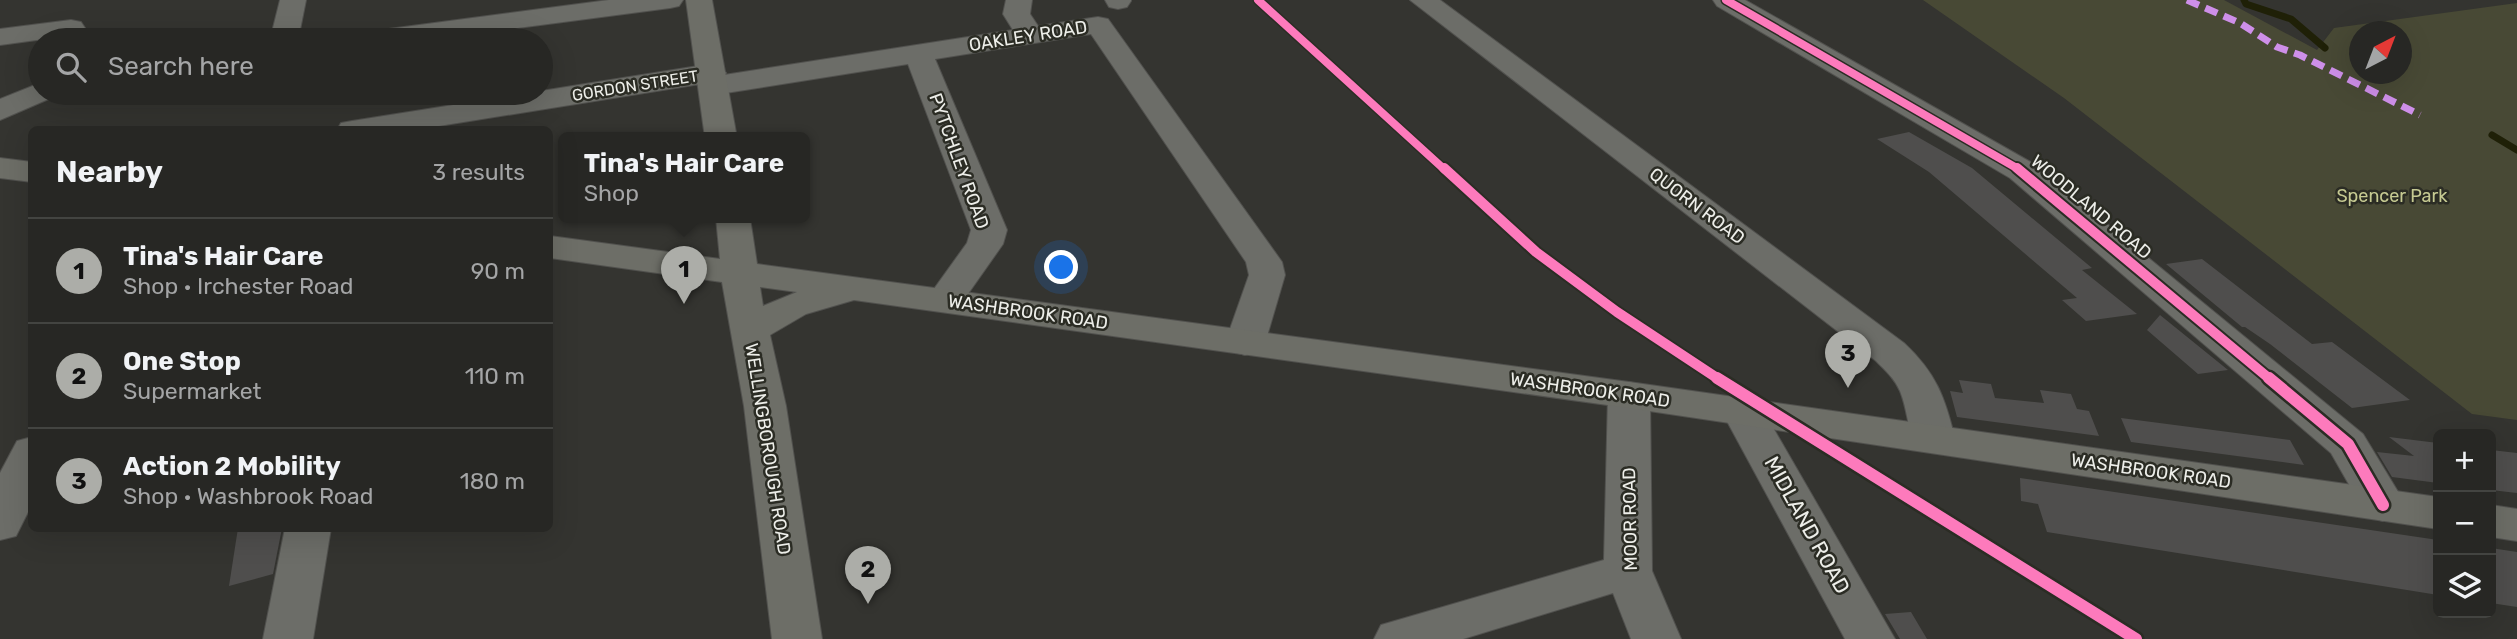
<!DOCTYPE html>
<meta charset="utf-8">
<style>
body{margin:0;font-family:Rubik,sans-serif;background:#333331;color:#f1f3f6}
.controls{position:absolute;right:21px;bottom:21px;display:grid;overflow:hidden;border-radius:10px;box-shadow:0 7px 28px #0002}
.controls button{width:63px;height:63px;display:grid;place-items:center;padding:0;border:0;border-bottom:2px solid #434441;background:#272724;color:#f1f3f6;font:35px sans-serif}
.compass{position:absolute;left:2349px;top:21px;width:63px;height:63px;border-radius:50%;background:#272724;box-shadow:0 7px 28px #0002;rotate:42deg}
.you{position:absolute;left:1062px;top:268px;width:24px;height:24px;margin:-18px;border:5px solid #fff;border-radius:50%;background:#1a73e8;box-shadow:0 0 0 10px #1a73e833}
.badge{display:grid;place-items:center;width:46px;height:46px;border-radius:50%;background:#acada8;color:#111;font-size:23px;font-weight:700}
.pin{position:absolute;translate:-50% -58px;filter:drop-shadow(0 2px 4px #0008)}
.pin::after{content:'';position:absolute;top:37px;width:24px;height:21px;background:inherit;clip-path:polygon(0 0,100% 0,50% 100%)}
.popup{position:absolute;left:558px;top:132px;width:252px;height:91px;box-sizing:border-box;display:grid;place-content:center;border-radius:10px;background:#272724;filter:drop-shadow(0 2px 5px #0005);font-size:23px;white-space:nowrap;color:#a4a5a6}
.popup b{font-size:26px;color:#f1f3f6}
.popup::after{content:'';position:absolute;left:50%;top:100%;margin-left:-14px;border:14px solid transparent;border-top-color:#272724}
.list{margin:0;padding:0;list-style:none}
h2{display:flex;justify-content:space-between;align-items:center;height:91px;margin:0;padding:0 28px;font-size:30px}
h2 small{font-size:23px;font-weight:400;color:#a4a5a6}
.list li{display:grid;grid-template-columns:46px 1fr auto;gap:21px;align-items:center;box-sizing:border-box;height:105px;padding:0 28px;border-top:2px solid #434441}
.list b{display:block;font-size:26px;white-space:nowrap}
.list p{margin:0;font-size:23px;white-space:nowrap;color:#a4a5a6}
.list em{font-size:23px;font-style:normal;color:#a4a5a6}
.icon{flex:none;width:38px;height:38px;fill:none;stroke:currentColor;stroke-width:2;stroke-linecap:round;stroke-linejoin:round}
.map{position:relative;flex:none;width:2517px;height:639px;overflow:hidden}
.search{position:absolute;background:#272724;box-shadow:0 7px 28px #0002;left:28px;top:28px;width:525px;height:77px;display:flex;align-items:center;gap:18px;box-sizing:border-box;padding:0 24px;border-radius:38px;color:#a4a5a6;font-size:26px}
.panel{position:absolute;background:#272724;box-shadow:0 7px 28px #0002;left:28px;top:126px;width:525px;height:406px;border-radius:10px}
.map>svg:first-child{display:block}
</style>
<div class="map">
<svg width="2517" height="639" viewBox="0 0 2517 639">
<rect width="100%" height="100%" fill="#343430"/>
<!-- green -->
<path fill="#484935" fill-rule="evenodd" d="M1923,0h301l93,50 17,-22 183,-25v417l-45,-6 -408,-316zM2360,32h42v42h-42z"/>
<g fill="none" stroke-linecap="round" stroke-linejoin="round">
<!-- stream -->
<path stroke="#1f2007" stroke-width="7" d="M2244,0l2,4 45,15 34,29
M2492,135l25,15"/>
</g>
<!-- building -->
<path fill="#4f4e4d" d="M1909,132l63,36 120,100 -10,2 55,44 -51,7 -24,-21 15,-2 -148,-126 -52,-33z
M2202,259l110,85 20,-2 78,58 -58,8 -82,-64 -25,-17h-3l-76,-63z
M2160,315l68,55 -30,4 -51,-44z
M1959,380l32,4 4,14 49,5 -4,-13 31,4 6,15 12,2 10,25 -142,-19 -7,-26 13,2z
M2121,418l169,22 14,25 -173,-23z
M2389,437l49,6v40l-46,-6 -15,-25 37,4z
M2491,450l26,3v40l-26,-3z
M2020,478l418,62v55l-391,-63 -9,-28 -17,-3z
M238,528h44l-9,46 -44,12z
M2491,548l26,4v55l-26,-4z
M1911,612l16,27h-27l-15,-25z"/>
<g fill="none" stroke-linecap="round" stroke-linejoin="round">
<!-- minor casing -->
<g stroke="#51514e" stroke-width="2">
<path id="minor" d="M280,0h26l-8,40h-28z
M609,0h74l-4,6 -9,2 -243,32h-75l4,-6 10,-2z
M1006,0h26l-2,14 8,12 60,-9 10,2 174,243 3,13 -20,68 -6,8 -14,4 -14,-4 -6,-8 24,-68 -3,-13 -155,-228 -156,25 72,171 -4,14 -45,64 -13,3 -13,-3 -6,-8 41,-57 4,-13 -63,-166 -195,31 -11,-3 -4,-6 2,-2 -286,46h-77l4,-7 11,-2 359,-57 10,3 5,6 -2,2 289,-45 -10,-16z
M1105,0h26v1l-4,6 -9,2 -9,-2z
M1410,0h30l464,343c32,30 41,54 51,96l-7,10 -15,4 -15,-4c-11,-18 -10,-39 -18,-58 -5,-12 -15,-21 -24,-30z
M1713,0h32l289,164 329,270 43,71 -7,11 -16,5 -16,-5 -36,-63 -321,-275 -293,-172z
M71,20l10,2 4,6 -4,6 -81,11v-16z
M40,83v10h14l-3,5 -51,22v-21z
M1629,382l15,4 6,9 2,176 29,68h-50l-18,-46 -150,46h-89l7,-14 223,-65 4,-165 6,-9z
M1743,399l15,3 6,10 131,227h-50l-123,-227 6,-10z
M32,437v67l-16,32 -16,4v-67l17,-32z
M285,528h46l-18,111h-50z"/>
</g>
<!-- major casing -->
<g stroke="#51514e" stroke-width="2">
<path id="major" d="M686,0h26l25,138h-32z
M0,158l32,4v20l-32,-4z
M716,218h34l7,46 872,118 809,115v32l-809,-121 -775,-108 -48,14 -36,21 16,71 36,233h-50l-28,-233 -22,-124 -172,-24v-22l170,23zM760,287l37,5 -34,14z
M2491,505l26,4v32l-26,-4z"/>
</g>
<!-- minor -->
<use href="#minor" fill="#6c6d68" fill-rule="evenodd"/>
<!-- major -->
<use href="#major" fill="#6d6e67" fill-rule="evenodd"/>
<!-- quiet -->
<path stroke="#ce8fe9" stroke-width="7" stroke-dasharray="13 7" stroke-linecap="butt" d="M2187,0l53,23 37,24 23,8 120,60"/>
<!-- cycleway-far2 casing -->
<g stroke="#2b2c24" stroke-width="11">
<path id="cycleway-far2" d="M1258,0l187,170
M1726,0l294,170"/>
</g>
<!-- cycleway-far1 casing -->
<g stroke="#2b2c24" stroke-width="14">
<path id="cycleway-far1" d="M1444,168l92,84 81,60 103,68
M2017,168l254,212"/>
</g>
<!-- cycleway casing -->
<g stroke="#2b2c24" stroke-width="17">
<path id="cycleway" d="M1717,378l419,261
M2269,378l79,66 35,61"/>
</g>
<!-- cycleway-far2 -->
<use href="#cycleway-far2" stroke="#fd7abc" stroke-width="8"/>
<!-- cycleway-far1 -->
<use href="#cycleway-far1" stroke="#fd7abc" stroke-width="10"/>
<!-- cycleway -->
<use href="#cycleway" stroke="#fd7abc" stroke-width="12"/>
</g>
<g text-anchor="middle" stroke-width="5" stroke-linejoin="round" paint-order="stroke">
<!-- far-street labels -->
<g font-size="16" fill="#edeee9" stroke="#2b2c24">
<text transform="translate(635 85) rotate(-9)" y="6">GORDON STREET</text>
</g>
<!-- street labels -->
<g font-size="18" fill="#edeee9" stroke="#2b2c24">
<text transform="translate(1028 36) rotate(-9)" y="6">OAKLEY ROAD</text>
<text transform="translate(959 161) rotate(70)" y="6">PYTCHLEY ROAD</text>
<text transform="translate(1697 206) rotate(37)" y="6">QUORN ROAD</text>
<text transform="translate(2091 207) rotate(40)" y="6">WOODLAND ROAD</text>
<text transform="translate(1028 312) rotate(8)" y="6">WASHBROOK ROAD</text>
<text transform="translate(1590 390) rotate(8)" y="6">WASHBROOK ROAD</text>
<text transform="translate(768 449) rotate(81)" y="6">WELLINGBOROUGH ROAD</text>
<text transform="translate(2151 471) rotate(8)" y="6">WASHBROOK ROAD</text>
<text transform="translate(1630 519) rotate(-91)" y="6">MOOR ROAD</text>
</g>
<!-- park labels -->
<g font-size="18" fill="#c6ca92" stroke="#2b2c24">
<text x="2392" y="202">Spencer Park</text>
</g>
<!-- near-street labels -->
<g font-size="21" fill="#edeee9" stroke="#2b2c24">
<text transform="translate(1807 525) rotate(61)" y="7">MIDLAND ROAD</text>
</g>
</g>
</svg>
<div class="controls">
<button>+</button>
<button>−</button>
<button><svg class="icon" aria-label="layers" viewBox="0 0 24 24"><path d="M12 4l9 5-9 5-9-5zM3 14l9 5 9-5"/></svg></button>
</div>
<svg class="compass" viewBox="-18 -18 36 36"><path d="M0-13l5 13h-10z" fill="#e53935"/><path d="M0 13l5-13h-10z" fill="#a4a5a6"/></svg>
<div class="you"></div>
<div class="pin badge" style="left:684px;top:304px">1</div>
<div class="popup"><b>Tina's Hair Care</b>Shop</div>
<div class="pin badge" style="left:868px;top:604px">2</div>
<div class="pin badge" style="left:1848px;top:388px">3</div>
<div class="search"><svg class="icon" aria-label="search" viewBox="0 0 24 24"><circle cx="10" cy="10" r="6"/><path d="M15 15l6 6"/></svg>Search here</div>
<section class="panel">
<h2>Nearby<small>3 results</small></h2>
<ul class="list">
<li><span class="badge">1</span><div><b>Tina's Hair Care</b><p>Shop · Irchester Road</p></div><em>90 m</em></li>
<li><span class="badge">2</span><div><b>One Stop</b><p>Supermarket</p></div><em>110 m</em></li>
<li><span class="badge">3</span><div><b>Action 2 Mobility</b><p>Shop · Washbrook Road</p></div><em>180 m</em></li>
</ul>
</section>
</div>
